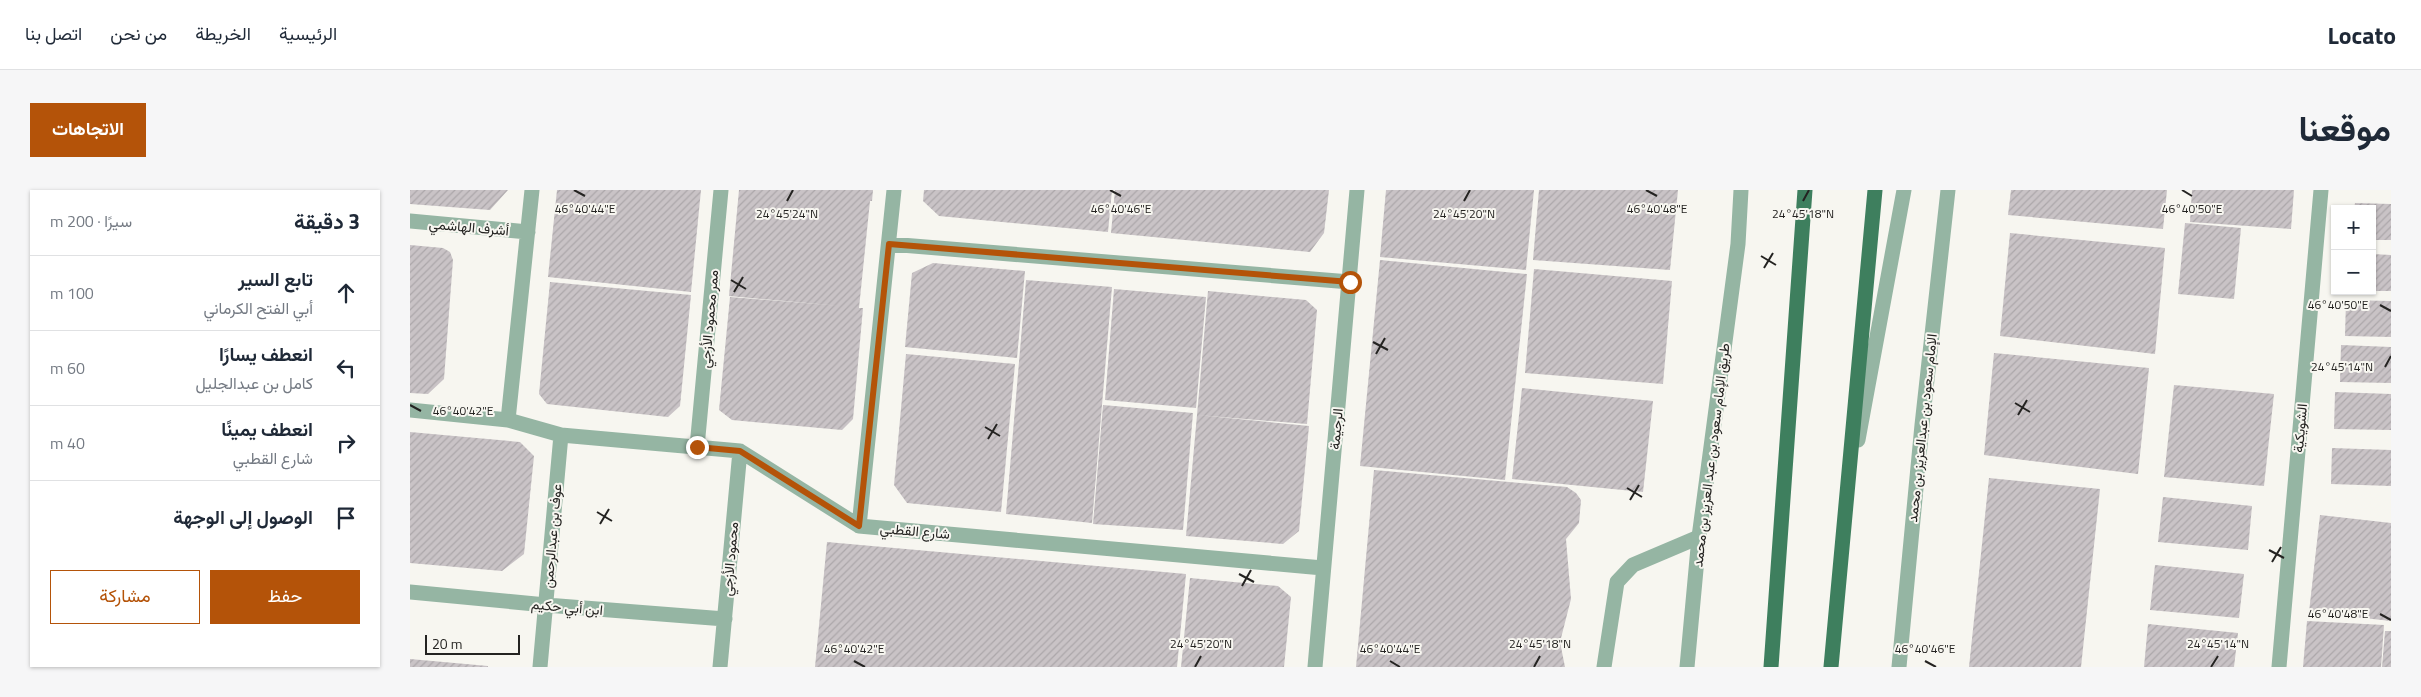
<!DOCTYPE html>
<html lang="ar">
<meta charset="utf-8">
<style>
body{margin:0;font-family:"Titillium Web",Vazirmatn,sans-serif;background:#f6f6f7;color:#1f2937;direction:rtl}
.controls{position:absolute;right:15px;top:15px;display:grid;overflow:hidden;border-radius:0px;box-shadow:0 1px 4px #0004}
.controls button{width:45px;height:45px;display:grid;place-items:center;padding:0;border:0;border-bottom:1px solid #e0e1e3;background:#fff;color:#1f2937;font:25px sans-serif}
.scale{position:absolute;left:15px;bottom:12px;width:95px;box-sizing:border-box;padding-left:5px;border:2px solid #242321;border-top:0;font-size:14px;line-height:18px;white-space:nowrap;color:#242321;-webkit-text-stroke:4px #f7f6f0;paint-order:stroke}
.stop{position:absolute;width:15px;height:15px;margin:-11px;border:4px solid #b45309;border-radius:50%;background:#fff}
.stop.end{background:#b45309;border-color:#fff;box-shadow:0 1px 5px #0008}
.list{margin:0;padding:0;list-style:none}
h2{display:flex;justify-content:space-between;align-items:center;height:65px;margin:0;padding:0 20px;font-size:21px}
h2 small{font-size:16px;font-weight:400;color:#747a83}
.list li{display:grid;grid-template-columns:32px 1fr auto;gap:15px;align-items:center;box-sizing:border-box;height:75px;padding:0 20px;border-top:1px solid #e0e1e3}
.list b{display:block;font-size:19px;white-space:nowrap}
.list p{margin:0;font-size:16px;white-space:nowrap;color:#747a83}
.list em{font-size:16px;font-style:normal;color:#747a83}
.actions{display:flex;gap:10px;padding:15px 20px}
.actions a{flex:1;padding:11px 0;border:1px solid #b45309;border-radius:0px;text-align:center;font-size:18px;color:#b45309}
.actions .main{background:#b45309;color:#fff}
.icon{flex:none;width:28px;height:28px;fill:none;stroke:currentColor;stroke-width:2;stroke-linecap:round;stroke-linejoin:round}
.map{position:relative;flex:none;width:1981px;height:477px;overflow:hidden;direction:ltr;border-radius:0px}
header{display:flex;align-items:center;gap:30px;box-sizing:border-box;height:70px;padding:0 25px;background:#fff;border-bottom:1px solid #e0e1e3}
header strong{font-size:24px}
nav{display:flex;gap:28px;margin-inline-start:auto;font-size:18px}
.intro{display:flex;align-items:center;justify-content:space-between;box-sizing:border-box;height:120px;padding:0 30px}
h1{margin:0;font-size:35px}
.button{padding:12px 22px;border-radius:0px;background:#b45309;color:#fff;font-size:18px;font-weight:700}
main{display:flex;gap:30px;padding:0 30px}
aside{flex:1;background:#fff;border-radius:0px;box-shadow:0 1px 4px #0004}
.map>svg:first-child{display:block}
</style>
<header>
<strong>Locato</strong>
<nav><a>الرئيسية</a><a>الخريطة</a><a>من نحن</a><a>اتصل بنا</a></nav>
</header>
<div class="intro"><h1>موقعنا</h1><a class="button">الاتجاهات</a></div>
<main>
<div class="map">
<svg width="1981" height="477" viewBox="0 0 1981 477">
<defs>
<pattern id="building-hatch" width="6" height="6" patternUnits="userSpaceOnUse" patternTransform="scale(1.25)"><rect width="6" height="6" fill="#c9c3c6"/><path d="M-1 1l2-2M0 6l6-6M5 7l2-2" fill="none" stroke="#aca7aa"/></pattern>
</defs>
<rect width="100%" height="100%" fill="#f7f6f0"/>
<!-- building -->
<path fill="url(#building-hatch)" d="M0,0h98l-18,20 -80,-6z
M147,0h144l-10,102 -143,-15z
M329,0h134l-1,11h-2l-11,107h4l-10,111 -11,11 -110,-10 -13,-10 11,-113 111,9 -112,-10z
M514,0h188l-4,42 -169,-16 -16,-15z
M705,0h214l-5,43 -14,19 -199,-19z
M976,0h148l-8,80 -146,-13z
M1129,0h139l-8,80 -137,-10z
M1601,0h156l-4,39 -155,-14z
M1782,0h102l-3,39 -101,-7z
M1945,13l36,1v36h-19v-31h-18z
M1775,33l56,5 -7,71 -56,-5z
M1600,43l155,15 -10,106 -155,-18z
M0,55l33,3 7,4 3,8 -9,119 -16,15 -18,-1z
M1962,64l19,1v36h-19z
M970,70l147,14 -22,206 -145,-14z
M523,73l92,8 -8,87 -112,-11 7,-74z
M1124,79l138,12 -9,103 -138,-11z
M616,90l86,7 -20,236 -86,-9z
M140,92l141,13 -11,111 -12,11 -121,-13 -8,-10z
M704,99l92,8 -10,111 -91,-8z
M798,101l98,9 11,10 -10,114 -110,-9z
M1936,110l45,1v36l-46,-1z
M1931,155l50,2v36l-51,-1z
M1584,163l155,15 -11,106 -154,-19z
M496,164l109,10 -14,148 -94,-9 -13,-18z
M1764,195l100,9 -10,92 -100,-9z
M1112,198l131,13 -10,91 -131,-13z
M1925,202l56,2v36l-57,-1z
M693,215l90,8 -10,117 -90,-6z
M787,225l112,11 -10,105 -16,13 -97,-8z
M0,242l110,10 14,14 -10,98 -22,17 -92,-8z
M1922,258l59,2v36l-60,-2z
M964,280l193,17 9,6 5,7 -2,23 -13,16 5,60 -11,43 5,25h-209z
M1579,288l111,11 -19,178h-112z
M1753,307l89,9 -4,44 -90,-8z
M1910,325l71,8v98l-82,-9z
M417,352l359,32 -9,93h-362z
M1745,375l89,9 -5,44 -89,-8z
M780,388l88,8 13,11 -7,70h-103z
M1897,431l77,4 -3,42h-78z
M1738,434l90,9 -4,34h-90z
M1975,441h6v36h-9z
M0,469l78,7v1h-78z"/>
<g fill="none" stroke-linecap="round" stroke-linejoin="round">
<!-- service -->
<path stroke="#95b5a3" stroke-width="15" d="M1194,477l13,-85 16,-17 66,-28"/>
<!-- minor -->
<path stroke="#95b5a3" stroke-width="15" d="M0,31l118,11
M479,54l461,38
M0,220l98,10 53,15 179,16 119,75 464,42
M98,230l24,-230
M287,257l24,-257
M449,336l35,-336
M0,402l136,13 179,14
M130,477l21,-232
M310,477l20,-216
M905,477l42,-477
M1869,477l42,-477"/>
<!-- tertiary -->
<path stroke="#95b5a3" stroke-width="15" d="M1448,250l46,-250
M1277,477l12,-130 39,-293 3,-54
M1489,477l23,-242 26,-235"/>
<!-- primary -->
<path stroke="#3e7f5e" stroke-width="15" d="M1361,477l34,-477
M1421,477l44,-477"/>
</g>
<g fill="none" stroke-linecap="round" stroke-linejoin="round">
<!-- route -->
<path stroke="#b45309" stroke-width="6" d="M287,257l43,4 119,75 30,-282 461,38"/>
</g>
<!-- ticks -->
<path fill="none" stroke="#242321" stroke-width="2" d="M164,0l11,6M700,0l11,6M1236,0l11,6M1772,0l10,6M377,11l6,-11M1054,11l6,-11M1393,11l6,-11M1351,66l15,9M1354,78l9,-15M321,90l15,9M324,102l9,-15M1970,115l11,6M963,152l15,8M966,164l9,-16M1975,177l6,-11M1605,213l15,9M0,215l11,6M1608,225l9,-15M575,237l15,9M578,249l9,-15M1217,298l15,9M1220,310l9,-15M187,322l15,9M190,334l9,-15M1859,360l15,8M1862,372l9,-15M829,384l15,8M832,396l9,-16M1970,424l11,6M444,471l11,6M980,471l10,6M1515,471l11,6M785,477l6,-11M1124,477l6,-11M1801,477l7,-11"/>
<g text-anchor="middle" stroke-width="4" stroke-linejoin="round" paint-order="stroke">
<!-- street labels -->
<g font-size="14" fill="#242321" stroke="#f7f6f0">
<text transform="translate(59 37) rotate(5)" y="5">أشرف الهاشمي</text>
<text transform="translate(299 129) rotate(-85)" y="5">ممر محمود الأزجي</text>
<text transform="translate(1512 238) rotate(-84)" y="5">الإمام سعود بن عبدالعزيز بن محمد</text>
<text transform="translate(1890 238) rotate(-85)" y="5">الشويكية</text>
<text transform="translate(926 239) rotate(-85)" y="5">الرجيمة</text>
<text transform="translate(1301 265) rotate(-83)" y="5">طريق الإمام سعود بن عبد العزيز بن محمد</text>
<text transform="translate(505 341) rotate(5)" y="5">شارع القطبي</text>
<text transform="translate(142 346) rotate(-85)" y="5">عوف بن عبدالرحمن</text>
<text transform="translate(320 369) rotate(-85)" y="5">محمود الأزجي</text>
<text transform="translate(157 417) rotate(5)" y="5">ابن أبي حكيم</text>
</g>
</g>
<g font-size="12" text-anchor="middle" fill="#242321" stroke="#f7f6f0" stroke-width="4" stroke-linejoin="round" paint-order="stroke">
<text x="175" y="23">46°40'44"E</text>
<text x="711" y="23">46°40'46"E</text>
<text x="1247" y="23">46°40'48"E</text>
<text x="1782" y="23">46°40'50"E</text>
<text x="377" y="28">24°45'24"N</text>
<text x="1054" y="28">24°45'20"N</text>
<text x="1393" y="28">24°45'18"N</text>
<text x="1928" y="119">46°40'50"E</text>
<text x="1932" y="181">24°45'14"N</text>
<text x="53" y="225">46°40'42"E</text>
<text x="1928" y="428">46°40'48"E</text>
<text x="791" y="458">24°45'20"N</text>
<text x="1130" y="458">24°45'18"N</text>
<text x="1808" y="458">24°45'14"N</text>
<text x="444" y="463">46°40'42"E</text>
<text x="980" y="463">46°40'44"E</text>
<text x="1515" y="463">46°40'46"E</text>
</g>
</svg>
<div class="controls">
<button>+</button>
<button>−</button>
</div>
<div class="scale">20 m</div>
<div class="stop" style="left:940px;top:92px"></div>
<div class="stop end" style="left:287px;top:257px"></div>
</div>
<aside>
<h2>3 دقيقة<small>سيرًا · 200 m</small></h2>
<ul class="list">
<li><svg class="icon" aria-label="ahead" viewBox="0 0 24 24"><path d="M12 20V5M6 11l6-6 6 6"/></svg><div><b>تابع السير</b><p>أبي الفتح الكرماني</p></div><em>100 m</em></li>
<li><svg class="icon" aria-label="left" viewBox="0 0 24 24"><path d="M17 20v-9H6M10 6l-5 5 5 5"/></svg><div><b>انعطف يسارًا</b><p>كامل بن عبدالجليل</p></div><em>60 m</em></li>
<li><svg class="icon" aria-label="right" viewBox="0 0 24 24"><path d="M7 20v-9h11M14 6l5 5-5 5"/></svg><div><b>انعطف يمينًا</b><p>شارع القطبي</p></div><em>40 m</em></li>
<li><svg class="icon" aria-label="arrive" viewBox="0 0 24 24"><path d="M6 21V4h12l-3 4 3 4H6"/></svg><div><b>الوصول إلى الوجهة</b></div></li>
</ul>
<div class="actions"><a class="main">حفظ</a><a>مشاركة</a></div>
</aside>
</main>
